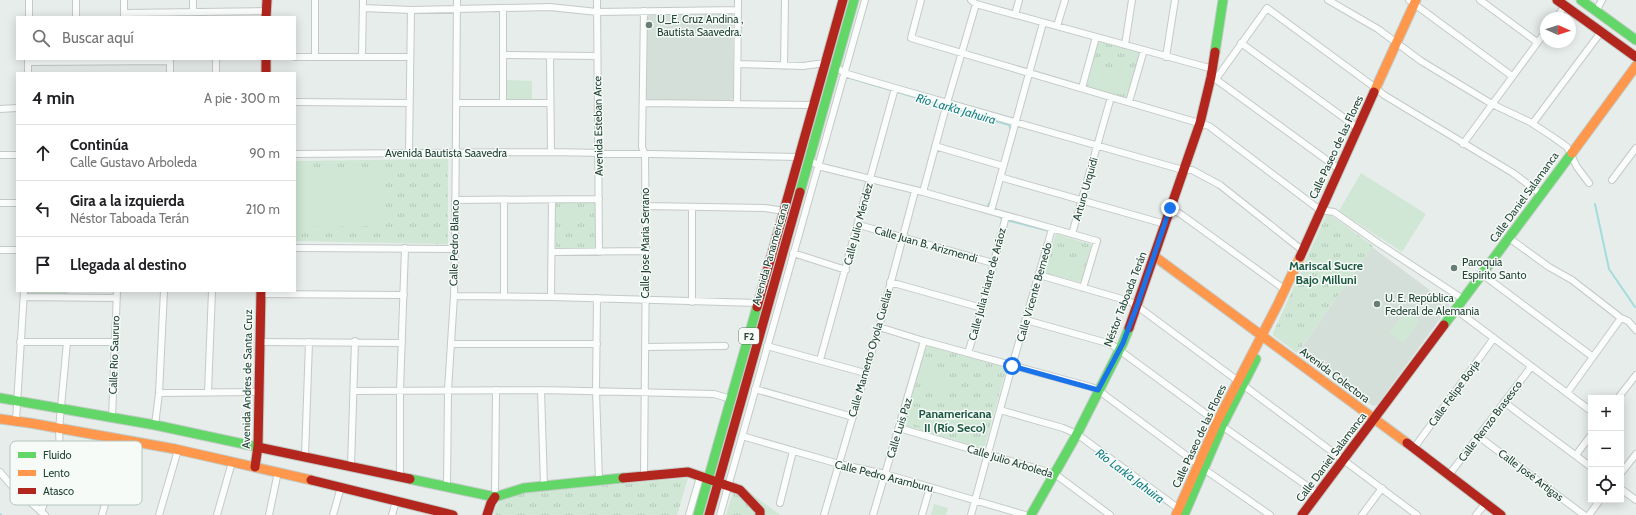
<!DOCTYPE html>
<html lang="es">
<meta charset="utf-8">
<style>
body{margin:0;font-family:Cabin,sans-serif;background:#f2f2f2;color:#202124}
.controls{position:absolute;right:12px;bottom:12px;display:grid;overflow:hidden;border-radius:0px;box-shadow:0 2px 10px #0003}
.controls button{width:36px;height:36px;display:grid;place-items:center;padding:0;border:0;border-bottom:1px solid #e0e0e0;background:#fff;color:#202124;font:20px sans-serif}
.compass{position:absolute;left:1540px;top:12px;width:36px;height:36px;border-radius:50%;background:#fff;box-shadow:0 2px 10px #0003;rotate:93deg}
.stop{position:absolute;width:12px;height:12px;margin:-9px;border:3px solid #1a73e8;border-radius:50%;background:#fff}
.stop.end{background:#1a73e8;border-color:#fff;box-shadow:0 1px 4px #0008}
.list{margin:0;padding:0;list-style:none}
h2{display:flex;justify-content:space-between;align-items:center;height:52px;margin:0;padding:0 16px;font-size:17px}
h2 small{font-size:13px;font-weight:400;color:#757577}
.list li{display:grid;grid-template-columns:26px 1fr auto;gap:12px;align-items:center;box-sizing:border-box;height:56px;padding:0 16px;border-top:1px solid #e0e0e0}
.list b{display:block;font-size:15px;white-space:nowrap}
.list p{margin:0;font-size:13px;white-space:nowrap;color:#757577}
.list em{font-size:13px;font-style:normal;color:#757577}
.icon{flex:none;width:22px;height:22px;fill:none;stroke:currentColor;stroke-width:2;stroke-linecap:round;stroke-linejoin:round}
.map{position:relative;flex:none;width:1636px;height:515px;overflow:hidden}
.search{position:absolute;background:#fff;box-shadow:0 2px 10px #0003;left:16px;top:16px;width:280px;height:44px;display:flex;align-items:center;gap:10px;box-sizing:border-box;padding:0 14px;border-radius:0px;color:#757577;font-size:15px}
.panel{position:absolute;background:#fff;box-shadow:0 2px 10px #0003;left:16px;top:72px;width:280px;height:220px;border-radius:0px}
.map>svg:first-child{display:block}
</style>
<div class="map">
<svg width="1636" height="515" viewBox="0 0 1636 515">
<defs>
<pattern id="grass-tufts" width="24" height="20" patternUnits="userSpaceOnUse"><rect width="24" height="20" fill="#cfe7d4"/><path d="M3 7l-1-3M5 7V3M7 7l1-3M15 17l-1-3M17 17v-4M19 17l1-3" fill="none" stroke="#b1c7b7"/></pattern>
</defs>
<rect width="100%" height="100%" fill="#e7edea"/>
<!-- built -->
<path fill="#d5dfd9" d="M731,13l2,2v83l-2,2h-85l1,-82 3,-4z
M1372,247l78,58 -73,100 -4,1 -74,-55z"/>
<!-- grass -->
<path fill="url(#grass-tufts)" d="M1099,42l40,10 1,3 -12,42 -2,1 -39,-11 10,-44z
M448,159v85l-153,-3v-80z
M596,201l1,47 -41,1 -1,-47z
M1329,214l44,32 -76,107 -24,-18v-2l53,-117z
M1056,234l34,10 1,2 -9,34 -3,2 -34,-9 -1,-2z
M27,291h41v4l-41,-1z
M929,346l74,21 3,3 -21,75 -3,3 -76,-22 -2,-3 21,-74z
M688,478l-11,37h-182l-1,-3 7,-13 20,-6z
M736,482l44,33h-54z"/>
<!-- garden -->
<path fill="#cfe7d4" d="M1095,64l34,10 -6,21 -34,-10z
M507,80l25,1v18h-25z
M385,172l1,54 -91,1v-54z
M1361,173l65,41 -24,38 -63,-41z
M555,207h24v14h-24z
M1056,255l29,8 -5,16 -29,-8z
M1406,310l14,11 -17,22 -14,-10z
M1287,320l19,14 -9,12 -19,-14z
M926,371l22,7 -4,14 -22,-6z
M913,408l25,6 -5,16 -24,-7z
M934,504l14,4 -2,7h-15z"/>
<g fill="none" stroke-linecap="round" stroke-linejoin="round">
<!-- stream -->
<path stroke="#a4dcdd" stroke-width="2" d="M850,78l159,47 2,5
M992,199l-4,6 8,4 1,3
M1595,204l14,65 26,38
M999,216l3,3 47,12
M1114,465l54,40
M0,514l1,1"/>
<!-- street casing -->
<g stroke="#c4cac7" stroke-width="8">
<path id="street" d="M124,0v16
M597,0l2,252
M921,0l-10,38 298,88 111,84 14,2 44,31 85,56
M971,0l5,4 237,65
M1328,0l50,29 43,32 71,43 38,18 23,15 14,10 10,20 12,16
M1409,0l103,76
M1480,0l57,42
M363,8l48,2 139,-3 47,5 141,-2
M503,9v94
M644,11l-2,136 3,8 1,96 -2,225
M1596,11l6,-11
M193,12v-12
M124,13l142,-2
M1015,15l4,-15
M29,17v-17
M76,17v-17
M1556,18l9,-12
M1057,26l8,-26
M1241,43l117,85
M1125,45l7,-45
M504,55l93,1
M550,56l1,96
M295,57h115
M315,57v-57
M362,57l1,-57
M1166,57l9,-57
M28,59v14
M216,59v14
M28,62l142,-1
M737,64l66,2 22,-3
M834,65l10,8 51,15 288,82h9l28,15 82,65
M784,66l1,-66
M170,73v-14
M1214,78l125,91
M1216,79l51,-71 110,81 7,6 129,78 28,21
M1082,88l14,-51
M295,102l114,1
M1129,102l15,-52
M456,103h94
M643,103l171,2
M737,104l1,-104
M0,109l17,-1
M1533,123l68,-91
M1463,144l83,-113
M935,146l68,20
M409,153l2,-143
M295,154l256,-2 248,5
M0,155h17
M808,158l10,8 105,26 174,49 -14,47
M1000,177l165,47
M1612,180l24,-32
M923,192l24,-89 29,-99
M455,200l144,-1
M0,203h17
M646,206l119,2 19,3
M692,207v95
M1170,208l12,7 102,74
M991,211l52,-188
M859,225l134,38
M1072,234l39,-137
M1509,238l40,29 23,13 49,38 7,3 8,9
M295,248l160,1
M0,250h17
M552,252l94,-1
M793,253l53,17
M1482,274l111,83
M1039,275l90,26 8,5 101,75
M890,282l92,26
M261,294l143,1
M454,296l97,1 207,6
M504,296v-96
M24,297l92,1
M551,297l1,-97
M597,298l-1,93 3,90
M1455,309l136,102
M1026,320l85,24 106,78
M879,327l45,14 167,46 7,3 101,75
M20,342h95
M260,342l142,1
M451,344h146
M767,346l98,27
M645,347l80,-1
M968,353l14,-45 24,-92
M820,360l75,-272
M1243,385l174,130
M755,389l98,28
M541,390l3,96
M354,391l187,-1 173,4 17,5
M208,392l4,-101
M159,393l100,-1
M1567,393l54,-75
M1618,398l18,-23
M1504,402l87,65
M1000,410l63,18 14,6 102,75
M112,418l5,-127
M16,420l8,-129
M155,425l4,-32 5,-102
M1222,426l95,67
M899,428l156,46 55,41
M742,436l97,28 46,10 140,41
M1478,436l106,79
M1414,448l80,-110
M1576,455l15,-20
M305,456l4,-114
M351,466l4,-125
M1204,469l66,46
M0,472l11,13 34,30
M1621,473l15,-19
M1449,475l82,-108
M400,477v-86l5,-143
M447,487l1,-97 6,-94 1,-47 2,-249
M1621,489l15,11
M495,497l1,-107
M780,503l13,-52
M41,512l19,-56 -1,-27 8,-87
M102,515l21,-77
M159,515l19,-65
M217,515l15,-53
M269,515l9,-43
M333,515l8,-28
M392,515l4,-14
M689,515l11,-38
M720,515l145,-515
M824,515l55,-188 36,-136
M873,515l51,-174
M922,515l8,-28
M971,515l41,-149 40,-137
M1362,515l20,-27
M1476,515l10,-12
M1589,515l11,-15"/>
</g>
<!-- fast casing -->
<g stroke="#c2cbc7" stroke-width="11">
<path id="fast" d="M1581,0l55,40
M1215,52l8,-52
M800,192l54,-192
M1444,325l128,-172
M0,398l155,27 107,23
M410,479l85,18 29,-9 99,-10
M698,515l59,-208
M1031,515l46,-81 46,-91 6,-15
M1184,515l38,-89 34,-67"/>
</g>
<!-- slow casing -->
<g stroke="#c2cbc7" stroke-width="11">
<path id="slow" d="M1374,92l42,-92
M1572,153l64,-87
M1154,256l253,187
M0,419l30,4 145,26 136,31
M1176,515l41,-93 61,-118 22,-47"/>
</g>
<!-- jam casing -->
<g stroke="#c2cbc7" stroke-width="11">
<path id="jam" d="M1557,0l79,57
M266,17l1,-17
M266,59v14
M1300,257l74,-165
M757,307l86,-307
M1129,328l71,-205 11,-46 4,-25
M1407,443l94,72
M262,448l148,31
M255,467l3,-21 3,-155
M623,478l65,-6 52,18 20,21v4
M311,480l142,35
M487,515l4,-12 4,-6
M709,515l91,-323
M1302,515l142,-190"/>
</g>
<!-- street -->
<use href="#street" stroke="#fbfcfc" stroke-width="6"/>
<!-- fast -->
<use href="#fast" stroke="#63d668" stroke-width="9"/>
<!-- slow -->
<use href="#slow" stroke="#ff974d" stroke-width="9"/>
<!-- jam -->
<use href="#jam" stroke="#b3261e" stroke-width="9"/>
</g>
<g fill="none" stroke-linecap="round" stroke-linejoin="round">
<!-- route -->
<path stroke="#1a73e8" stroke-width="5" d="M1012,366l86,24 25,-47 14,-37 33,-98"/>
</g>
<!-- markers -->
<g fill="#677e75" stroke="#f6fbf8" stroke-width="1.5">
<circle cx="649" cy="25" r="4"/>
<circle cx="1454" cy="268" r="4"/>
<circle cx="1377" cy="304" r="4"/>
</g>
<g text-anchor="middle" stroke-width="3" stroke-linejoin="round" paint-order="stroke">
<!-- shield labels -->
<rect fill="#f6fbf8" stroke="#627a70" stroke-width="1" x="739" y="328" width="20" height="16" rx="3"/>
<g font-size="10" font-weight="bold" fill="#224336">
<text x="749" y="340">F2</text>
</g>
<!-- poi labels -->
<g font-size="11" fill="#224336" stroke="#f6fbf8" text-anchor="start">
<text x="657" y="23">U_E. Cruz Andina ,<tspan x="657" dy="13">Bautista Saavedra.</tspan></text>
<text x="1462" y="266">Paroquia<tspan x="1462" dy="13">Espirito Santo</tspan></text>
<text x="1385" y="302">U. E. República<tspan x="1385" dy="13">Federal de Alemania</tspan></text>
</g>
<!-- street labels -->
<g font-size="11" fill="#224336" stroke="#f6fbf8">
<text transform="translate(598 126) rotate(-91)" y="4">Avenida Esteban Arce</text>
<text transform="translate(1336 147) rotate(-65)" y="4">Calle Paseo de las Flores</text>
<text x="446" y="157">Avenida Bautista Saavedra</text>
<text transform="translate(1085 189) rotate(-74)" y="4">Arturo Urquidi</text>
<text transform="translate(1524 197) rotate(-54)" y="4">Calle Daniel Salamanca</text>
<text transform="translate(858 224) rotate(-75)" y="4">Calle Julio Méndez</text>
<text transform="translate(454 243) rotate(-89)" y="4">Calle Pedro Blanco</text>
<text transform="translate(645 243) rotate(-90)" y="4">Calle Jose Maria Serrano</text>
<text transform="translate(926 244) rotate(16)" y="4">Calle Juan B. Arizmendi</text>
<text transform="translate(770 254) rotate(-74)" y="4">Avenida Panamericana</text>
<text transform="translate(987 284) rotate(-75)" y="4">Calle Julia Iriarte de Aráoz</text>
<text transform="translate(1034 292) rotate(-74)" y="4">Calle Vicente Bernedo</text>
<text transform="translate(1125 299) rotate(-69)" y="4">Néstor Taboada Terán</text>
<text transform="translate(870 353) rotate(-74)" y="4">Calle Mamerto Oyola Cuellar</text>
<text transform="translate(114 355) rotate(-88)" y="4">Calle Rio Saururo</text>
<text transform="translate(1335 375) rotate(37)" y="4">Avenida Colectora</text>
<text transform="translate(247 379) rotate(-89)" y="4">Avenida Andres de Santa Cruz</text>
<text transform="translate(1454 393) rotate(-54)" y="4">Calle Felipe Borja</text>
<text transform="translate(1490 421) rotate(-53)" y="4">Calle Renzo Brasesco</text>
<text transform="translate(899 428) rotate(-73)" y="4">Calle Luis Paz</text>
<text transform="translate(1199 436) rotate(-65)" y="4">Calle Paseo de las Flores</text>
<text transform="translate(1331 457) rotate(-53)" y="4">Calle Daniel Salamanca</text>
<text transform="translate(1010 461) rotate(17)" y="4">Calle Julio Arboleda</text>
<text transform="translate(1531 475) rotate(37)" y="4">Calle José Artigas</text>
<text transform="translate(884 476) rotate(14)" y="4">Calle Pedro Aramburu</text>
</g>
<!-- water labels -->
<g font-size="12" font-style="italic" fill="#157f86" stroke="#f6fbf8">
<text transform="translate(956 109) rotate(16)" y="4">Río Lark’a Jahuira</text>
<text transform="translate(1130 476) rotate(37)" y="4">Río Lark’a Jahuira</text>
</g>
<!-- neighbourhood labels -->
<g font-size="12" font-weight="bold" fill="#1b5842" stroke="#f6fbf8">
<text x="1326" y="270">Mariscal Sucre<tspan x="1326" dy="14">Bajo Milluni</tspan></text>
<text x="955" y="418">Panamericana<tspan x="955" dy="14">II (Río Seco)</tspan></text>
</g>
</g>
<!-- legend -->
<rect x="10" y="441" width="132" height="64" rx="6" fill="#f6fbf8" stroke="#b6c4be" stroke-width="1"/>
<rect x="18" y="452" width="18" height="6" fill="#63d668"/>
<rect x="18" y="470" width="18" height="6" fill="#ff974d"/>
<rect x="18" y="488" width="18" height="6" fill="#b3261e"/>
<g font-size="11" fill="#224336">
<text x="43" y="459">Fluido</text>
<text x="43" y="477">Lento</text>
<text x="43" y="495">Atasco</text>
</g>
</svg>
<div class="controls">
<button>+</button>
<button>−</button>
<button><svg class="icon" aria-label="locate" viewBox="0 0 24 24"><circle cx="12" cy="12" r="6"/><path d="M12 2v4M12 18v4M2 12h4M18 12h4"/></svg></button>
</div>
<svg class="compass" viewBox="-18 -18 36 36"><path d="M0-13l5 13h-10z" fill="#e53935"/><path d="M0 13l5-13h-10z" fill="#757577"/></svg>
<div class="stop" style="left:1012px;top:366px"></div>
<div class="stop end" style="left:1170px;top:208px"></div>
<div class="search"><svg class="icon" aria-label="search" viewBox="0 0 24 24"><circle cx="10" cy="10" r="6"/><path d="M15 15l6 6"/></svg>Buscar aquí</div>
<section class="panel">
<h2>4 min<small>A pie · 300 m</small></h2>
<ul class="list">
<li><svg class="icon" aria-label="ahead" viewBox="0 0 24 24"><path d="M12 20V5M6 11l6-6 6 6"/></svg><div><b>Continúa</b><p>Calle Gustavo Arboleda</p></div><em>90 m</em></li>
<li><svg class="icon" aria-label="left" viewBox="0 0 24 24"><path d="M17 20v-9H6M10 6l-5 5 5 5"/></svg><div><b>Gira a la izquierda</b><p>Néstor Taboada Terán</p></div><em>210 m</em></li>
<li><svg class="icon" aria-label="arrive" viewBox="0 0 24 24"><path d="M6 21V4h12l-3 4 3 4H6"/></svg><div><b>Llegada al destino</b></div></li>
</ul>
</section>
</div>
